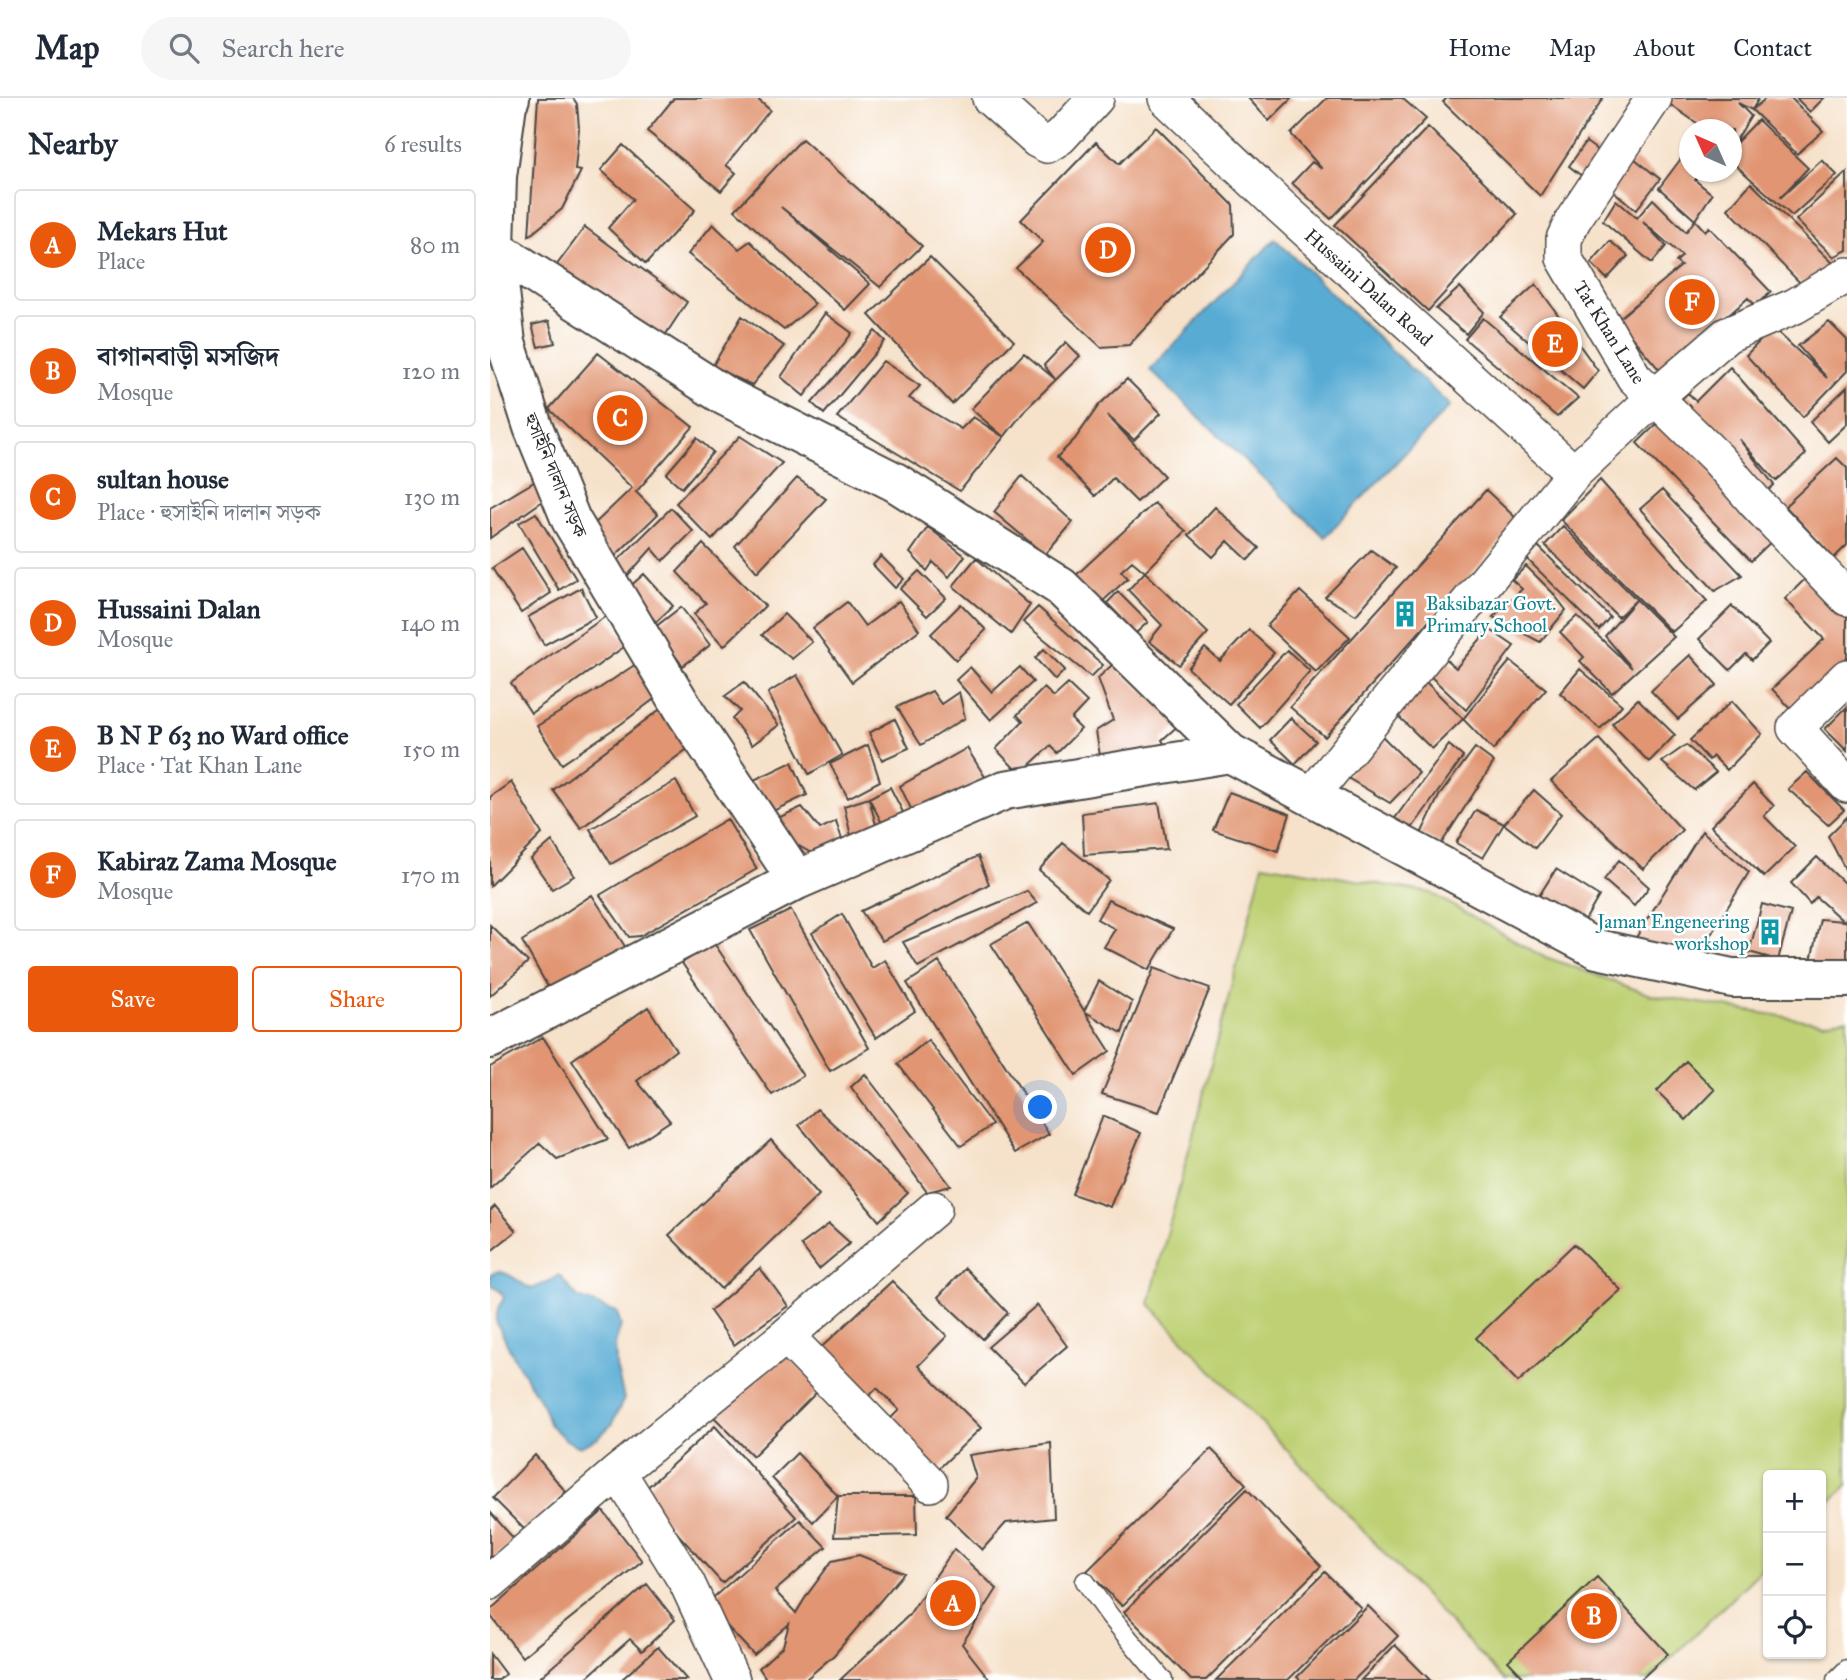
<!DOCTYPE html>
<meta charset="utf-8">
<style>
body{margin:0;font-family:"IM FELL Great Primer","Noto Serif Bengali",serif;background:#f6f6f7;color:#1f2937}
.controls{position:absolute;right:21px;bottom:21px;display:grid;overflow:hidden;border-radius:7px;box-shadow:0 2px 5px #0004}
.controls button{width:63px;height:63px;display:grid;place-items:center;padding:0;border:0;border-bottom:2px solid #e0e1e3;background:#fff;color:#1f2937;font:35px sans-serif}
.compass{position:absolute;left:1189px;top:21px;width:63px;height:63px;border-radius:50%;background:#fff;box-shadow:0 2px 5px #0004;rotate:315deg}
.you{position:absolute;left:551px;top:1010px;width:24px;height:24px;margin:-18px;border:5px solid #fff;border-radius:50%;background:#1a73e8;box-shadow:0 0 0 10px #1a73e833}
.badge{display:grid;place-items:center;width:46px;height:46px;border-radius:50%;background:#ea580c;color:#fff;font-size:23px;font-weight:700}
.pin{position:absolute;translate:-50% -50%;border:4px solid #fff;box-shadow:0 2px 7px #0006}
.list{margin:0;padding:0;list-style:none}
h2{display:flex;justify-content:space-between;align-items:center;height:91px;margin:0;padding:0 28px;font-size:30px}
h2 small{font-size:23px;font-weight:400;color:#747a83}
.list li{display:grid;grid-template-columns:46px 1fr auto;gap:21px;align-items:center;box-sizing:border-box;height:112px;margin:0 14px 14px;padding:0 14px;border:2px solid #e0e1e3;border-radius:7px}
.list b{display:block;font-size:26px;white-space:nowrap}
.list p{margin:0;font-size:23px;white-space:nowrap;color:#747a83}
.list em{font-size:23px;font-style:normal;color:#747a83}
.actions{display:flex;gap:14px;padding:21px 28px}
.actions a{flex:1;padding:16px 0;border:2px solid #ea580c;border-radius:7px;text-align:center;font-size:24px;color:#ea580c}
.actions .main{background:#ea580c;color:#fff}
.icon{flex:none;width:38px;height:38px;fill:none;stroke:currentColor;stroke-width:2;stroke-linecap:round;stroke-linejoin:round}
.map{position:relative;flex:none;width:1357px;height:1582px;overflow:hidden}
header{display:flex;align-items:center;gap:42px;box-sizing:border-box;height:98px;padding:0 35px;background:#fff;border-bottom:2px solid #e0e1e3}
header strong{font-size:33px}
nav{display:flex;gap:38px;margin-inline-start:auto;font-size:24px}
.search{width:490px;height:63px;background:#f6f6f7;display:flex;align-items:center;gap:18px;box-sizing:border-box;padding:0 24px;border-radius:38px;color:#747a83;font-size:26px}
main{display:flex}
aside{flex:1;background:#fff}
.map>svg:first-child{display:block}
</style>
<header>
<strong>Map</strong>
<div class="search"><svg class="icon" aria-label="search" viewBox="0 0 24 24"><circle cx="10" cy="10" r="6"/><path d="M15 15l6 6"/></svg>Search here</div>
<nav><a>Home</a><a>Map</a><a>About</a><a>Contact</a></nav>
</header>
<main>
<aside>
<h2>Nearby<small>6 results</small></h2>
<ul class="list">
<li><span class="badge">A</span><div><b>Mekars Hut</b><p>Place</p></div><em>80 m</em></li>
<li><span class="badge">B</span><div><b>বাগানবাড়ী মসজিদ</b><p>Mosque</p></div><em>120 m</em></li>
<li><span class="badge">C</span><div><b>sultan house</b><p>Place · হুসাইনি দালান সড়ক</p></div><em>130 m</em></li>
<li><span class="badge">D</span><div><b>Hussaini Dalan</b><p>Mosque</p></div><em>140 m</em></li>
<li><span class="badge">E</span><div><b>B N P 63 no Ward office</b><p>Place · Tat Khan Lane</p></div><em>150 m</em></li>
<li><span class="badge">F</span><div><b>Kabiraz Zama Mosque</b><p>Mosque</p></div><em>170 m</em></li>
</ul>
<div class="actions"><a class="main">Save</a><a>Share</a></div>
</aside>
<div class="map">
<svg width="1357" height="1582" viewBox="0 0 1357 1582">
<rect width="100%" height="100%" fill="#fff"/>
<filter id="ink" filterUnits="userSpaceOnUse"><feTurbulence type="fractalNoise" baseFrequency=".0143" numOctaves="2"/><feDisplacementMap in="SourceGraphic" scale="14" xChannelSelector="R" yChannelSelector="G"/><feConvolveMatrix kernelMatrix="1 2 1 2 8 2 1 2 1" color-interpolation-filters="sRGB"/></filter>
<filter id="wash" filterUnits="userSpaceOnUse"><feTurbulence type="fractalNoise" baseFrequency=".00686" numOctaves="4" result="noise"/><feDisplacementMap in="SourceGraphic" scale="28" xChannelSelector="R" yChannelSelector="G"/><feGaussianBlur stdDeviation="1.57" result="paint"/><feColorMatrix in="noise" values="0 0 0 0 0 0 0 0 0 0 0 0 0 0 0 0 0 1.4 0 .05"/><feComposite in="paint" operator="in"/></filter>
<g filter="url(#wash)">
<rect width="100%" height="100%" fill="#f6e2cb"/>
<!-- green -->
<path fill="#bed073" stroke="#747e4f" stroke-width="2" d="M773,766l168,29 109,62 111,40 173,28 23,-5v467l-26,26v-36h-53v88l-119,117h-145l-355,-376z"/>
<!-- water -->
<path fill="#59acd4" stroke="#426c80" stroke-width="2" d="M785,141l175,167 -125,131 -175,-167z
M8,1173c17,4 19,11 34,18l14,-6 13,-8 19,23 39,14 4,13 -6,19 1,22 8,33 -13,26 -14,14 -17,8 -14,-7 -17,-16 -6,-18 -32,-54 -15,-31 2,-13 6,-10 -4,-7 -10,-6v-10z"/>
<g id="blocks">
<!-- building -->
<path fill="#e19572" d="M48,0h35l4,6 2,24 -4,42 6,1 -19,38 -33,27z
M184,0h82l14,12 -44,55 10,8 -15,18 -74,-60z
M758,0h44l-23,23z
M837,0h75l24,21 -95,100 -39,-36 20,-21 10,7 -31,-35z
M957,0h156l-63,98 -97,-94z
M1182,0h87l-7,12 -14,-7 13,13 -19,31 26,-27 50,48 -28,30 42,-38 15,15 -45,41 -60,-54v-32h-25l-39,-27z
M1276,0h25l32,33 -26,23 -45,-44z
M1306,0h28l-14,14z
M666,29l77,78 1,29 -105,111 -28,2 -85,-79 27,-26 -22,-22 75,-78 23,22z
M938,29l89,87 -89,97 -93,-86z
M312,41l120,107 -42,41 -99,-80 89,77 -25,26 -110,-100z
M1096,44l15,11 -18,24 -14,-11z
M133,47l72,65 -49,54 -38,-36 25,-29 -32,-29z
M1196,54l3,2v18h12l-6,8 17,14 -17,26 10,11 4,-4 62,65 -15,14 -8,-8 -85,76 -46,-54 64,-54 -5,-4 6,-6 -39,-34 23,24 -14,17 -49,-42 13,-21 21,18 16,-19 33,33 9,-12 -36,-32z
M1145,61l25,20 -24,31 -25,-21z
M1357,74v78l-13,7 -38,-37z
M1261,85l88,86 -33,20 -78,-80z
M223,126l26,25 11,-8 65,63 -31,26 -96,-76z
M95,129l102,75 -25,38 -106,-74z
M1120,143l18,15 -21,23 -16,-16z
M440,159l84,84 -62,63 -83,-89z
M1046,186l62,87 -15,18 -83,-72z
M970,189l24,25 -18,22 -30,-25z
M335,215l27,20 -48,63 -23,-19z
M252,218l42,30 -32,39 -40,-18z
M993,220l95,80 -21,19 -92,-78z
M59,223l6,22 -17,4 -6,-22z
M1339,224l18,18v31l-44,46 -57,-62 27,-27 54,50 -29,-32z
M385,233l10,10 -61,73 -12,-11z
M576,244l14,14 -54,53 -22,28 -33,-28 53,-56 31,26 -11,-14z
M108,255l95,74 -57,65 22,22 -43,42 -27,-26 44,-42 -83,-79z
M393,263l37,25 -11,12 52,31 12,-12 31,20 -44,54 -123,-74z
M1240,269l76,87 -30,27 -37,-42 35,46 -17,15 -85,-92 16,-15 8,8z
M637,281l34,34 -27,27 -27,-25 57,61 -27,26 -24,-24 -18,18 -38,-39 18,-18 24,-34z
M1357,289v37l-19,18 -18,-20z
M1176,317l115,117 -30,29 -114,-118z
M250,338l42,27 -70,77 -36,-37z
M207,340l16,14 -31,36 -16,-14z
M1347,360l10,10v77l-13,13 -49,-52z
M532,378l51,46 -28,33 -51,-43z
M307,380l29,21 -69,73 -22,-26z
M49,381l8,19 -57,40v-30z
M1110,382l107,121 -35,31 -111,-112z
M996,392l33,31 -194,216 -35,-30z
M1172,392l80,85 -27,16 -75,-82z
M664,405l32,28 -41,41 -13,-11 -11,10 7,7 -27,25 -29,-24z
M725,409l44,41 -11,12 -20,-19 -15,16 -24,-22z
M181,410l22,23 -30,30 -11,-13 -30,34 -12,-14z
M46,415l40,66 -17,11 -40,-67z
M1073,428l111,111 -62,56 -32,-32 4,-4 -24,-25 17,-16 55,52 -27,-32 31,-36 -18,17 -73,-72z
M438,429l37,29 -16,21 -16,-15 -6,9 -17,-18z
M213,446l62,62 -41,40 -30,-32 12,-11 -29,-31z
M1048,448l72,71 -11,13 -72,-71z
M32,450l29,45 -30,20 -29,-45z
M881,452l25,18 -40,47 -31,-18z
M391,458l23,23 -9,9 -22,-23z
M486,460l54,47 -19,29 -58,-48z
M1036,468l26,26 14,18 -26,32 -47,-25 29,-28 -10,-9z
M1325,471l32,33v67l-48,48 -27,-28 52,-50 -39,-40z
M429,473l27,27 -19,18 -27,-27z
M655,474l63,61 -29,32 -30,-24 13,-16 -34,-35z
M154,476l29,32 -17,16 -29,-33z
M91,490l15,29 -52,28 -16,-28z
M810,493l50,46 -34,35 -49,-46z
M628,494l30,30 -12,11 -29,-30z
M409,503l20,29 -67,52 -39,-54 34,-26 18,24z
M471,506l25,26 -30,30 -25,-26z
M1242,508l37,37 -17,17 -6,-6 -16,16 -31,-31z
M191,509l29,38 -27,21 -29,-38z
M548,509l65,58 -12,12 -68,-55z
M294,516l28,28 -20,17 -30,-24z
M116,518l22,28 -97,69 -20,-30z
M999,531l25,17 -48,64 -39,-37 16,-16 13,11z
M759,532l25,23 -45,51 -41,-36 17,-20 15,13z
M554,551l21,21 -10,10 -20,-22z
M797,552l23,21 -50,57 -24,-24z
M1200,557l27,30 -39,34 -27,-28z
M1020,563l36,28 -53,61 -30,-31z
M146,566l26,29 -41,31 -59,40 -25,-38 63,-38z
M622,567l69,58 -19,17 3,5 -64,17 -5,-31 17,-11 -15,-42z
M480,569l22,25 28,-25 13,15 -42,38 -35,-40z
M1090,571l42,36 -22,24 -40,-36z
M307,577l45,80 -33,19 -41,-81z
M934,582l39,39 -31,30 -39,-38z
M254,584l35,43 -27,20 -20,-26 8,-8 -15,-15z
M578,586l19,18 -16,17 10,10 -24,24 -7,-7 -30,28 -24,-25 27,-28 -6,-6 27,-27 10,9z
M442,593l9,13 18,-12 6,26 -44,27 -24,-38z
M1148,601l37,36 -26,27 -37,-38z
M1242,603l30,33 -35,36 -14,-14 -4,4 -19,-20z
M173,609l27,40 -109,81 -28,-38z
M1357,609v44l-22,-22z
M801,620l25,23 -21,23 -25,-24z
M405,621l14,29 -27,12 -13,-27z
M890,636l39,39 -29,30 -44,-26z
M1109,641l83,91 -39,39 -92,-88z
M378,647l12,36 -32,17 -18,-34z
M959,647l14,12 -53,74 -17,-10z
M1196,647l30,27 -22,18 -32,-28z
M477,650l20,32 -72,37 -15,-31z
M985,650l19,14 -53,82 -20,-10 18,-38z
M302,664l15,33 -38,18 -15,-33z
M1317,674l37,38 -16,15 -40,-36z
M186,683l19,35 -84,48 -21,-35z
M21,684l31,52 -52,52v-89z
M1263,686l21,22 -10,10 31,31 -31,30 -53,-51z
M400,689l16,31 -21,11 -16,-31z
M1044,692l27,24 -26,34 -31,-24z
M739,694l61,22 -12,37 -65,-21z
M379,700l8,31 -26,7 -7,-30z
M669,705l8,46 -83,6 -2,-42z
M312,709l18,22 16,-8 7,21 -30,12 -21,-12 -12,-25z
M986,712l28,14 -21,34 -27,-15z
M1357,719v56l-19,-37z
M237,721l30,50 -117,67 -11,1 -29,-42z
M1212,733l47,41 -51,84 -66,-12z
M62,743l22,35 -22,13 -21,-30z
M573,745l46,37 -22,31 -48,-41z
M488,758l11,28 -107,57 -21,-30z
M1327,759l27,26 3,-2v37l-4,3 4,1v45l-38,3 11,-51 23,2 -27,-24 -6,7 -19,-21z
M1129,762l30,27 -15,19 -30,-26z
M1066,771l43,27 -19,33 -46,-25z
M537,793l10,12 -119,64 -15,-25z
M102,797l34,53 -78,39 -26,-46z
M618,802l65,29 -24,41 -45,-23 11,-18 -18,-10z
M1272,806l29,8 -13,48 -29,-8z
M301,812l78,138 -39,23 -80,-141z
M352,816l30,54 13,-8 30,51 -39,27 -64,-105z
M538,825l82,128 -34,24 -85,-131z
M0,827l38,37 -38,34z
M224,845l89,133 -31,19 -90,-132z
M449,864l110,172 -34,19 -108,-170z
M664,870l56,20 -51,124 -57,-18z
M609,883l33,21 -10,31 -38,-22z
M158,909l28,43 -39,31 33,40 -41,27 -57,-88z
M53,939l65,102 -51,20 -17,-16 -50,45v-121z
M438,942l64,85 -31,21 -63,-82z
M1196,963l29,29 -29,30 -29,-29z
M375,976l86,112 -24,6 -76,-105z
M327,1011l91,84 -29,28 -80,-96z
M613,1018l38,17 -31,74 -38,-13z
M281,1042l48,55 -98,94 -52,-54z
M5,1108l21,25 -26,21v-41z
M339,1126l21,19 -31,26 -18,-24z
M1084,1146l47,46 -103,92 -42,-44z
M270,1170l28,38 -54,39 -24,-34z
M475,1170l43,45 -25,26 -45,-42z
M402,1183l55,55 -29,30 63,62 -48,46 -48,-50 14,-14 -22,-22 -17,17 -49,-48z
M547,1207l30,41 -43,37 -36,-36z
M296,1256l34,35 -67,67 -39,-39z
M225,1328l81,91 -74,66 -81,-90z
M561,1345l3,75 -48,5 -24,27 -36,-35 30,-37 -7,-23z
M721,1351l35,35 -124,122 -35,-35z
M307,1355l41,43 -25,26 -41,-44z
M45,1357l31,37 -41,38 -32,-32z
M757,1391l74,77 -115,114h-15l-67,-68z
M348,1398h78l1,39 -83,2z
M113,1413l39,50 -120,96 -32,-42v-5z
M0,1414l25,28 -25,22z
M310,1422l26,27 -51,44 21,22 11,-18 25,-34 27,-6 45,18 -70,82 -29,25h-38l-8,-12 24,-22 6,-22 -35,31 -48,-51z
M464,1451l43,40 -35,55 28,36h-150l68,-64z
M835,1474l36,36 -73,72h-72z
M1107,1479l71,77 -28,26h-114l-18,-19z
M157,1486l28,36 -33,31 -12,-12 -46,41h-47z
M878,1508l30,30 -44,44h-54l-3,-3z
M905,1547l35,35h-69z
M168,1549l29,33h-66z
M0,1556l15,20 -6,6h-9z"/>
</g>
</g>
<g filter="url(#ink)">
<use href="#blocks" fill-opacity="0" stroke="#494643" stroke-width="2"/>
<g fill="none" stroke-linecap="round" stroke-linejoin="round">
<!-- service casing -->
<g stroke="#494643" stroke-width="21">
<path id="service" d="M595,1483l25,35 53,64
M1346,1582l11,-11"/>
</g>
<!-- minor casing -->
<g stroke="#494643" stroke-width="38">
<path id="minor" d="M500,0l47,42 10,5 13,-8 36,-39
M676,0l114,108 294,267
M1164,0l-81,122 -9,19v19l70,119 83,81 39,45 91,95
M1357,579l-52,51 52,57
M821,698l263,-323 80,-75 73,-63 68,-29 52,-31
M296,1238l144,148
M128,1374l69,111 45,97
M0,1484l128,-110 168,-136 148,-127"/>
</g>
<!-- tertiary casing -->
<g stroke="#494643" stroke-width="42">
<path id="tertiary" d="M20,0l-3,6 -10,72 -2,73 11,94 27,84 38,93 115,193 111,167
M5,151l230,147 170,86 166,105 169,166 367,196 135,29h115
M0,941l307,-159 208,-90 225,-37"/>
</g>
<!-- service -->
<use href="#service" stroke="#fff" stroke-width="18"/>
<!-- minor -->
<use href="#minor" stroke="#fff" stroke-width="35"/>
<!-- tertiary -->
<use href="#tertiary" stroke="#fff" stroke-width="38"/>
</g>
</g>
<!-- icons -->
<defs>
<g id="building-bare" transform="scale(2.1)"><path d="M-4-6H4V6H1V3H-1V6H-4ZM-2.5-4.3h1.7v1.8h-1.7ZM.8-4.3h1.7v1.8H.8ZM-2.5-1h1.7V.8h-1.7ZM.8-1h1.7V.8H.8Z" fill="#0f9aa8" stroke="#fff" stroke-width="2.5" paint-order="stroke"/></g>
</defs>
<g fill-rule="evenodd">
<use href="#building-bare" x="915" y="516"/>
<use href="#building-bare" x="1280" y="834"/>
</g>
<g text-anchor="middle" stroke-width="5" stroke-linejoin="round" paint-order="stroke">
<!-- street labels -->
<g font-size="19" fill="#2b2b2b" stroke="#fff">
<text transform="translate(879 189) rotate(42)" y="7">Hussaini Dalan Road</text>
<text transform="translate(1120 234) rotate(58)" y="7">Tat Khan Lane</text>
<text transform="translate(66 377) rotate(67)" y="7">হুসাইনি দালান সড়ক</text>
</g>
<!-- culture labels -->
<g font-size="19" fill="#0d838f" stroke="#fff" text-anchor="start">
<text x="936" y="512">Baksibazar Govt.<tspan x="936" dy="22">Primary School</tspan></text>
<text x="1259" y="830" text-anchor="end">Jaman Engeneering<tspan x="1259" dy="22">workshop</tspan></text>
</g>
</g>
</svg>
<div class="controls">
<button>+</button>
<button>−</button>
<button><svg class="icon" aria-label="locate" viewBox="0 0 24 24"><circle cx="12" cy="12" r="6"/><path d="M12 2v4M12 18v4M2 12h4M18 12h4"/></svg></button>
</div>
<svg class="compass" viewBox="-18 -18 36 36"><path d="M0-13l5 13h-10z" fill="#e53935"/><path d="M0 13l5-13h-10z" fill="#747a83"/></svg>
<div class="you"></div>
<div class="pin badge" style="left:463px;top:1505px">A</div>
<div class="pin badge" style="left:1104px;top:1518px">B</div>
<div class="pin badge" style="left:130px;top:320px">C</div>
<div class="pin badge" style="left:618px;top:152px">D</div>
<div class="pin badge" style="left:1065px;top:246px">E</div>
<div class="pin badge" style="left:1202px;top:204px">F</div>
</div>
</main>
